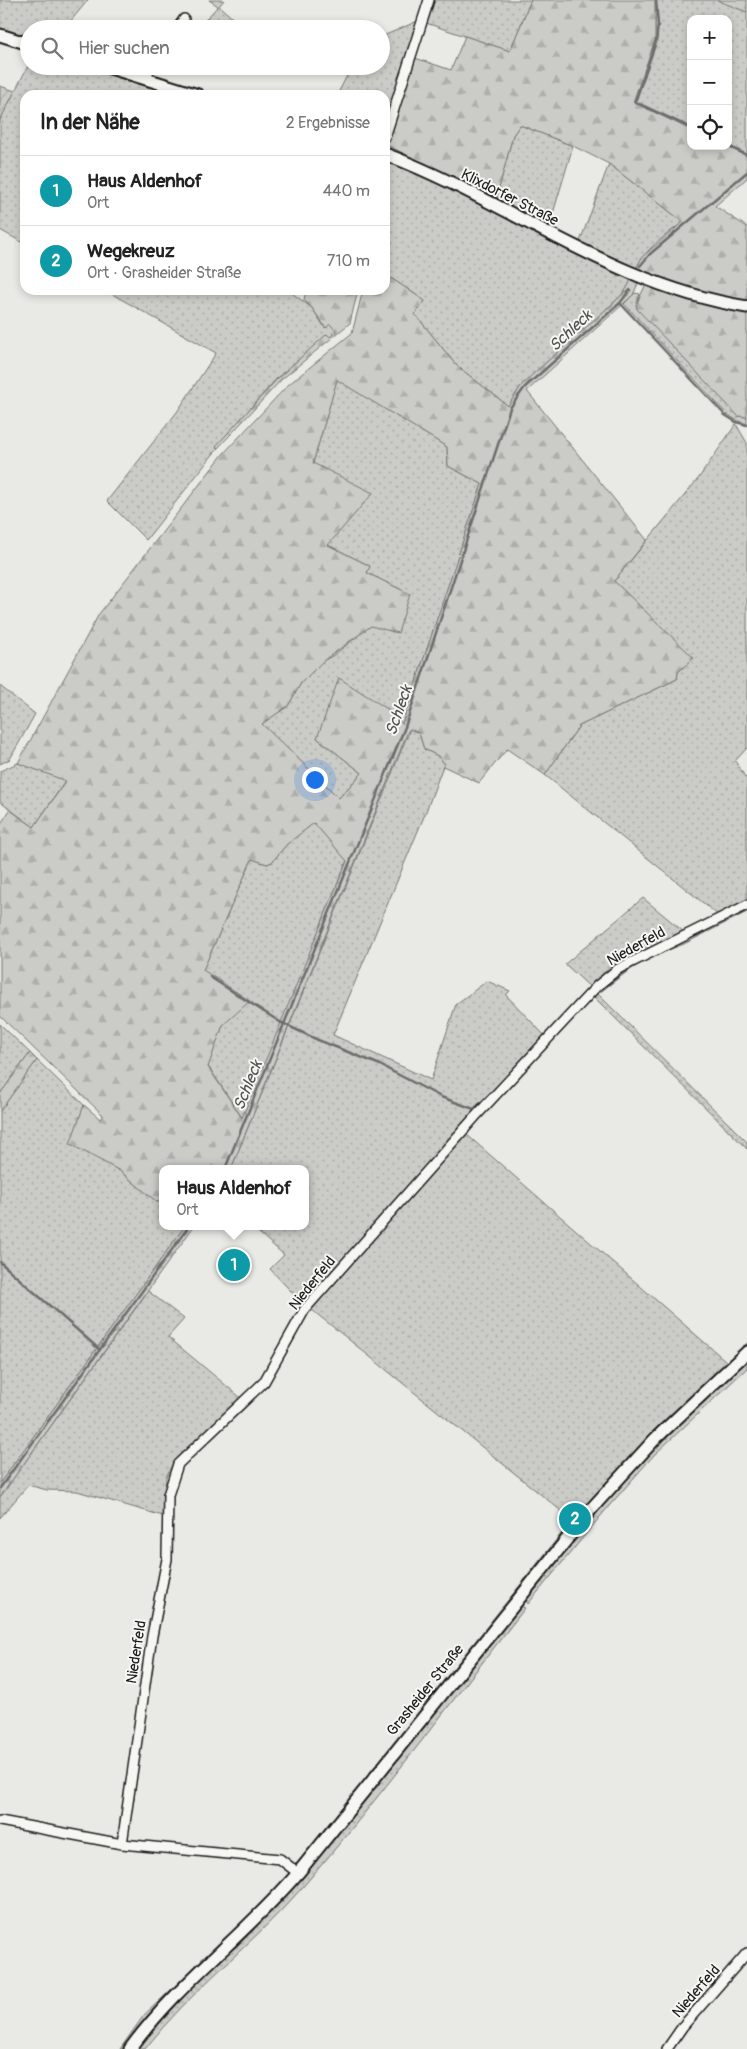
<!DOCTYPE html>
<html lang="de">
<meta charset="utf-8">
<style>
body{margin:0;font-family:Pangolin,sans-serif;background:#f6f6f6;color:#222}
.controls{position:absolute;right:15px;top:15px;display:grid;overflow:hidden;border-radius:10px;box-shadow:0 2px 8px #0003}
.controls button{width:45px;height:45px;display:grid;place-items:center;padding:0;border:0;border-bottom:1px solid #e0e0e0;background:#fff;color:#222;font:25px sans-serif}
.you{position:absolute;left:314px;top:779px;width:18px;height:18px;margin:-12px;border:4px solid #fff;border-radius:50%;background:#1a73e8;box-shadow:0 0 0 8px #1a73e833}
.badge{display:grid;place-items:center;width:32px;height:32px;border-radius:50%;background:#ea580c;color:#fff;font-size:16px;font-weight:700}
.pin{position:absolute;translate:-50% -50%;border:2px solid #fff;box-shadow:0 1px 5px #0006}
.popup{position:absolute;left:159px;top:1165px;width:150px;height:65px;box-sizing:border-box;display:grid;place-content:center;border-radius:10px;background:#fff;filter:drop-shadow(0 1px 4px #0005);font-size:16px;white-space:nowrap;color:#767676}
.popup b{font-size:19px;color:#222}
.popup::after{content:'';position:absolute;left:50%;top:100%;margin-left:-10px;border:10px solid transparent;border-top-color:#fff}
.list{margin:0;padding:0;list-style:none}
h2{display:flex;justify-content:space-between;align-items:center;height:65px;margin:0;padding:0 20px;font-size:21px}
h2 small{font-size:16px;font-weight:400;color:#767676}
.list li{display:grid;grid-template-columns:32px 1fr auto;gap:15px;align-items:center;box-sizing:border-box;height:70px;padding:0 20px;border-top:1px solid #e0e0e0}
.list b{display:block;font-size:19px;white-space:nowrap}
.list p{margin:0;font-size:16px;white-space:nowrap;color:#767676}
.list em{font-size:16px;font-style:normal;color:#767676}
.icon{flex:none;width:28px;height:28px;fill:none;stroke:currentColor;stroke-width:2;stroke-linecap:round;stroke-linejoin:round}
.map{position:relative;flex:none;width:747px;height:2049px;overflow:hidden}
.search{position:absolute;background:#fff;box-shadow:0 2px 8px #0003;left:20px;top:20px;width:370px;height:55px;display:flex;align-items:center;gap:12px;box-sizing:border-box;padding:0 18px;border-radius:28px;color:#767676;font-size:19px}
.panel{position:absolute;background:#fff;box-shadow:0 2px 8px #0003;left:20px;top:90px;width:370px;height:205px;border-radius:15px}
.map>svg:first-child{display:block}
</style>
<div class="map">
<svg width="747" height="2049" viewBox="0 0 747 2049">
<defs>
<pattern id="grass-dots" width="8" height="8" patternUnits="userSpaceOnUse" patternTransform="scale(1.25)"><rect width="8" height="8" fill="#cbcbc7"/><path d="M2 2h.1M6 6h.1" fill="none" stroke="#aeaeaa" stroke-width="1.8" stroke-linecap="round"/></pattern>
<pattern id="forest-firs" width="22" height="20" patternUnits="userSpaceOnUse" patternTransform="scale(1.25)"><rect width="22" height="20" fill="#cbcbc7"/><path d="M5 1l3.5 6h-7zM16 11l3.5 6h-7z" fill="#aeaeaa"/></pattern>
<pattern id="garden-furrows" width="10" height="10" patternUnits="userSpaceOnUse" patternTransform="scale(1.25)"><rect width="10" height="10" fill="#cbcbc7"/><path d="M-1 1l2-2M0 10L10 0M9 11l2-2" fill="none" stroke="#aeaeaa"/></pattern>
</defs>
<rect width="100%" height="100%" fill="#e9e9e5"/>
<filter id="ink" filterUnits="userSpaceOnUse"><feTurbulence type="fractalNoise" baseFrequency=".02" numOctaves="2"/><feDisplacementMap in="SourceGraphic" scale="10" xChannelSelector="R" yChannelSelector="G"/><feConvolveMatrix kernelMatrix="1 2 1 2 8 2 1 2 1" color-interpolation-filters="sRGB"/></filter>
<g filter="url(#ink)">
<!-- grass -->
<path fill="url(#grass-dots)" stroke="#747472" d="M0,0h88l-24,29h-35v11l-29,-9z
M209,0h15l-5,6 26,23 -47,-1 20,-22z
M434,0h97l-21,51 -84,-28z
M655,0h63l29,12v144l-22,-10h3v-127h-37v111l-58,-27 22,-63z
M420,20l-35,107v-32h-48l15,-29h29v-29z
M29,64v2h60l94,29h-158v149l-25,-14v-110z
M520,125l53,21 -24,81 30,17 30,-80 74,58c-18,14 -39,27 -48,49 -84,-37 -162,-88 -247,-121l-1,-5 109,54 17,-64z
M389,159l243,119 -6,13 -7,7 -86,76 -12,12 -13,20 -52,-41 -41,-51 10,-13 -40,-27v-91l2,-15 -2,-1v-3z
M105,290h183l24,18 13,20 5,-4 7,6 -7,7 -3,-2 -49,42 -62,70 2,1 -72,92 -39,-39 70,-89 39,-59z
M635,293l5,1 -4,11 102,111 9,1v7l-11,-4 -9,-6 -103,-110z
M337,379l110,68 1,19 34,18 -80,240 -13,-14 -72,28 45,35 -23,25 -78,-74 27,-18 13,-23 22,-22 11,-6 76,-61 -43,-21 3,-7 -42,-21 -15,-82z
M736,424l11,19v305l-12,13 12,19v120l-29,15 -173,-140 34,-49 98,-47 1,-7 15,-14 -79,-77 84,-102z
M0,686l35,28 -25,45 -10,5z
M410,729l9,4 5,16 14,7 7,8 -2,2 -18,48 -92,221 98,45 25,-76 31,-23 23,10 -4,4 41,43 -243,267 -34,-36 14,-14 -33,-29h54v-57h-74z
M18,763l48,17 -32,47 -34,-25v-31z
M314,822l33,38 -104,259 -35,-53 15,-41 -20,-55 49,-111 15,5 5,-2 15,-18z
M643,898l41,34 -92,57 -27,-25z
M747,908v4l-63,32 -29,11 -32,19 -25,20 149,148v7l-153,-152 3,-3 -2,-2 25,-20z
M0,1024l30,29 -30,41z
M37,1060l47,45 -13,39 49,27 37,31 6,-1v25h22l-185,257v-372z
M466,1134l261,228 20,-19v6l-172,173 -263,-212 9,-15z
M148,1291l36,28 -16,18 73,61 -67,63 -8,16 -3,39 -86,-25 -30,-1 -19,-5 -28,33v-21z
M747,1355v13l-93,87 -45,51 -81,98 -3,-7 86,-107z
M569,1524l2,2 -271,339 -5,1z
M516,1605l9,3c-74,94 -146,191 -224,281 -50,57 -110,101 -156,160h-11l23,-29 104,-101z
M289,1875l-2,6 -161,168h-6l24,-34 99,-92z"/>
<!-- forest -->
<path fill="url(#forest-firs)" stroke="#747472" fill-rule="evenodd" d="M531,0h124v40l-22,62 58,28v16h34l22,10v22l-32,28 32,21v76l-15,-3 -90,-26 -9,21 -106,96 120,149 -33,41 80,77 -16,14 -1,7 -98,47 -34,49 -38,-26 -28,34 -36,-17 2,-2 -7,-8 -14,-7 -5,-16 -9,-4 -2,2 -177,438h-68v32l-6,1 -37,-31 -50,-27 14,-39 16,14 3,-4 -103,-99v-191l10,-15 24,17 32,-46 -48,-18 81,-149 125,-161 64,-68 64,-52 11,-43h22v-16l40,27 -10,13 41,51 52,41 13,-20 12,-12 86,-76 8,-10 15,-31 41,-35 -74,-58 -36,-18 -53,-21 -7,10 -17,65 -109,-55 28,-87 36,12 14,-34 45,15zM337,380l110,67 1,19 34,18 -80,240 -13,-14 -50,-32 -22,60 45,35 -23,25 -77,-74 26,-18 13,-23 22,-22 48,-35 27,7 12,-39 -43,-21 3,-7 -42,-21 45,-52 -60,-30zM314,823l33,38 -105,257 -34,-51 15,-42 27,-24 -47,-31 49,-111 15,5 5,-2 15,-18z
M718,0h29v12l-26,-10z
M646,284l101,27v106l-9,-1 -101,-107 -1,-4z
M306,290h52l-8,33 -68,56 -64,69 -2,-2 63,-69 48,-43 3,3 6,-6 -6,-7 -4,4 -14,-20 -8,-8z
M30,1053l7,7 -37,51v-17z
M185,1226h9l-194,271v-14z"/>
<!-- garden -->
<path fill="url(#garden-furrows)" stroke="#747472" d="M0,86l15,5 -15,29z"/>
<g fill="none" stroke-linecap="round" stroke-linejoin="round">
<!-- stream -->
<path stroke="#6d6d6c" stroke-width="2.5" d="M656,0l2,25 -2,17 -21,60 56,26
M728,146l19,9
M640,266l10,-12 97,-82
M620,303l105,112 11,7 11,3
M672,947l75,-37
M210,977l70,45 38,18 60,24 63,33 33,12 22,-21
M597,993l35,-26
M225,1169l180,-442 105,-319 15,-21 95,-84 10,-13
M0,1262l100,88
M0,1488l189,-262"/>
<!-- minor casing -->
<g stroke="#1c1c1c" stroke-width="12">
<path id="minor" d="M177,29l7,-10
M144,78l8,-12
M385,137l44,-137
M0,1821l122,23 158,15 18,14
M122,1844l30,-208 15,-77 1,-64 10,-31 86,-82 41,-73 170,-192 122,-131 21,-17 129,-64
M667,2049l16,-23 64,-73"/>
</g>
<!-- tertiary casing -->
<g stroke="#1c1c1c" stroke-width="15">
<path id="tertiary" d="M0,35l29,9
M104,66l94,29
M385,154c124,47 228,132 362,153
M130,2049c48,-66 115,-114 168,-176l294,-365 63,-69 92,-87"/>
</g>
<!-- minor -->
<use href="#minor" stroke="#f6f6f2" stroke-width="9"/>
<!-- tertiary -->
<use href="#tertiary" stroke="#f6f6f2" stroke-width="11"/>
</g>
</g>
<g text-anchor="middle" stroke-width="4" stroke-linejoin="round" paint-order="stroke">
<!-- street labels -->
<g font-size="15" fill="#1c1c1c" stroke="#f6f6f2">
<text transform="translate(510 197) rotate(27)" y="5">Klixdorfer Straße</text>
<text transform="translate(636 946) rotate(-29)" y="5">Niederfeld</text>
<text transform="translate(312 1283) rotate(-51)" y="5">Niederfeld</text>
<text transform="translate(136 1652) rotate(-81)" y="5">Niederfeld</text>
<text transform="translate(425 1690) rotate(-51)" y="5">Grasheider Straße</text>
<text transform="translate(696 1991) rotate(-49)" y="5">Niederfeld</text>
</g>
<!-- water labels -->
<g font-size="16" font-style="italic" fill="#525251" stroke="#f6f6f2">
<text transform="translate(570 330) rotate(-43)" y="6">Schleck</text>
<text transform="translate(398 710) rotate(-71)" y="6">Schleck</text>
<text transform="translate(247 1085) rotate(-68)" y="6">Schleck</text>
</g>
</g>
</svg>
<div class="controls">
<button>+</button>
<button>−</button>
<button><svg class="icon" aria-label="locate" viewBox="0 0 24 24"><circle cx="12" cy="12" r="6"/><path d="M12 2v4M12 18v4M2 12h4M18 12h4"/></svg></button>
</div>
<div class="you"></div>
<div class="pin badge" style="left:234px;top:1265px;background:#0f9aa8">1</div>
<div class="popup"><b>Haus Aldenhof</b>Ort</div>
<div class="pin badge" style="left:575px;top:1519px;background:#0f9aa8">2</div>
<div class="search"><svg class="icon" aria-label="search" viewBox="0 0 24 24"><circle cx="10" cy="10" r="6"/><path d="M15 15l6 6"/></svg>Hier suchen</div>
<section class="panel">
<h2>In der Nähe<small>2 Ergebnisse</small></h2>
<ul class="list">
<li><span class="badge" style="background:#0f9aa8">1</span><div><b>Haus Aldenhof</b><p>Ort</p></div><em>440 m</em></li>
<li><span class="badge" style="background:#0f9aa8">2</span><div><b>Wegekreuz</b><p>Ort · Grasheider Straße</p></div><em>710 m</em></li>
</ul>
</section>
</div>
